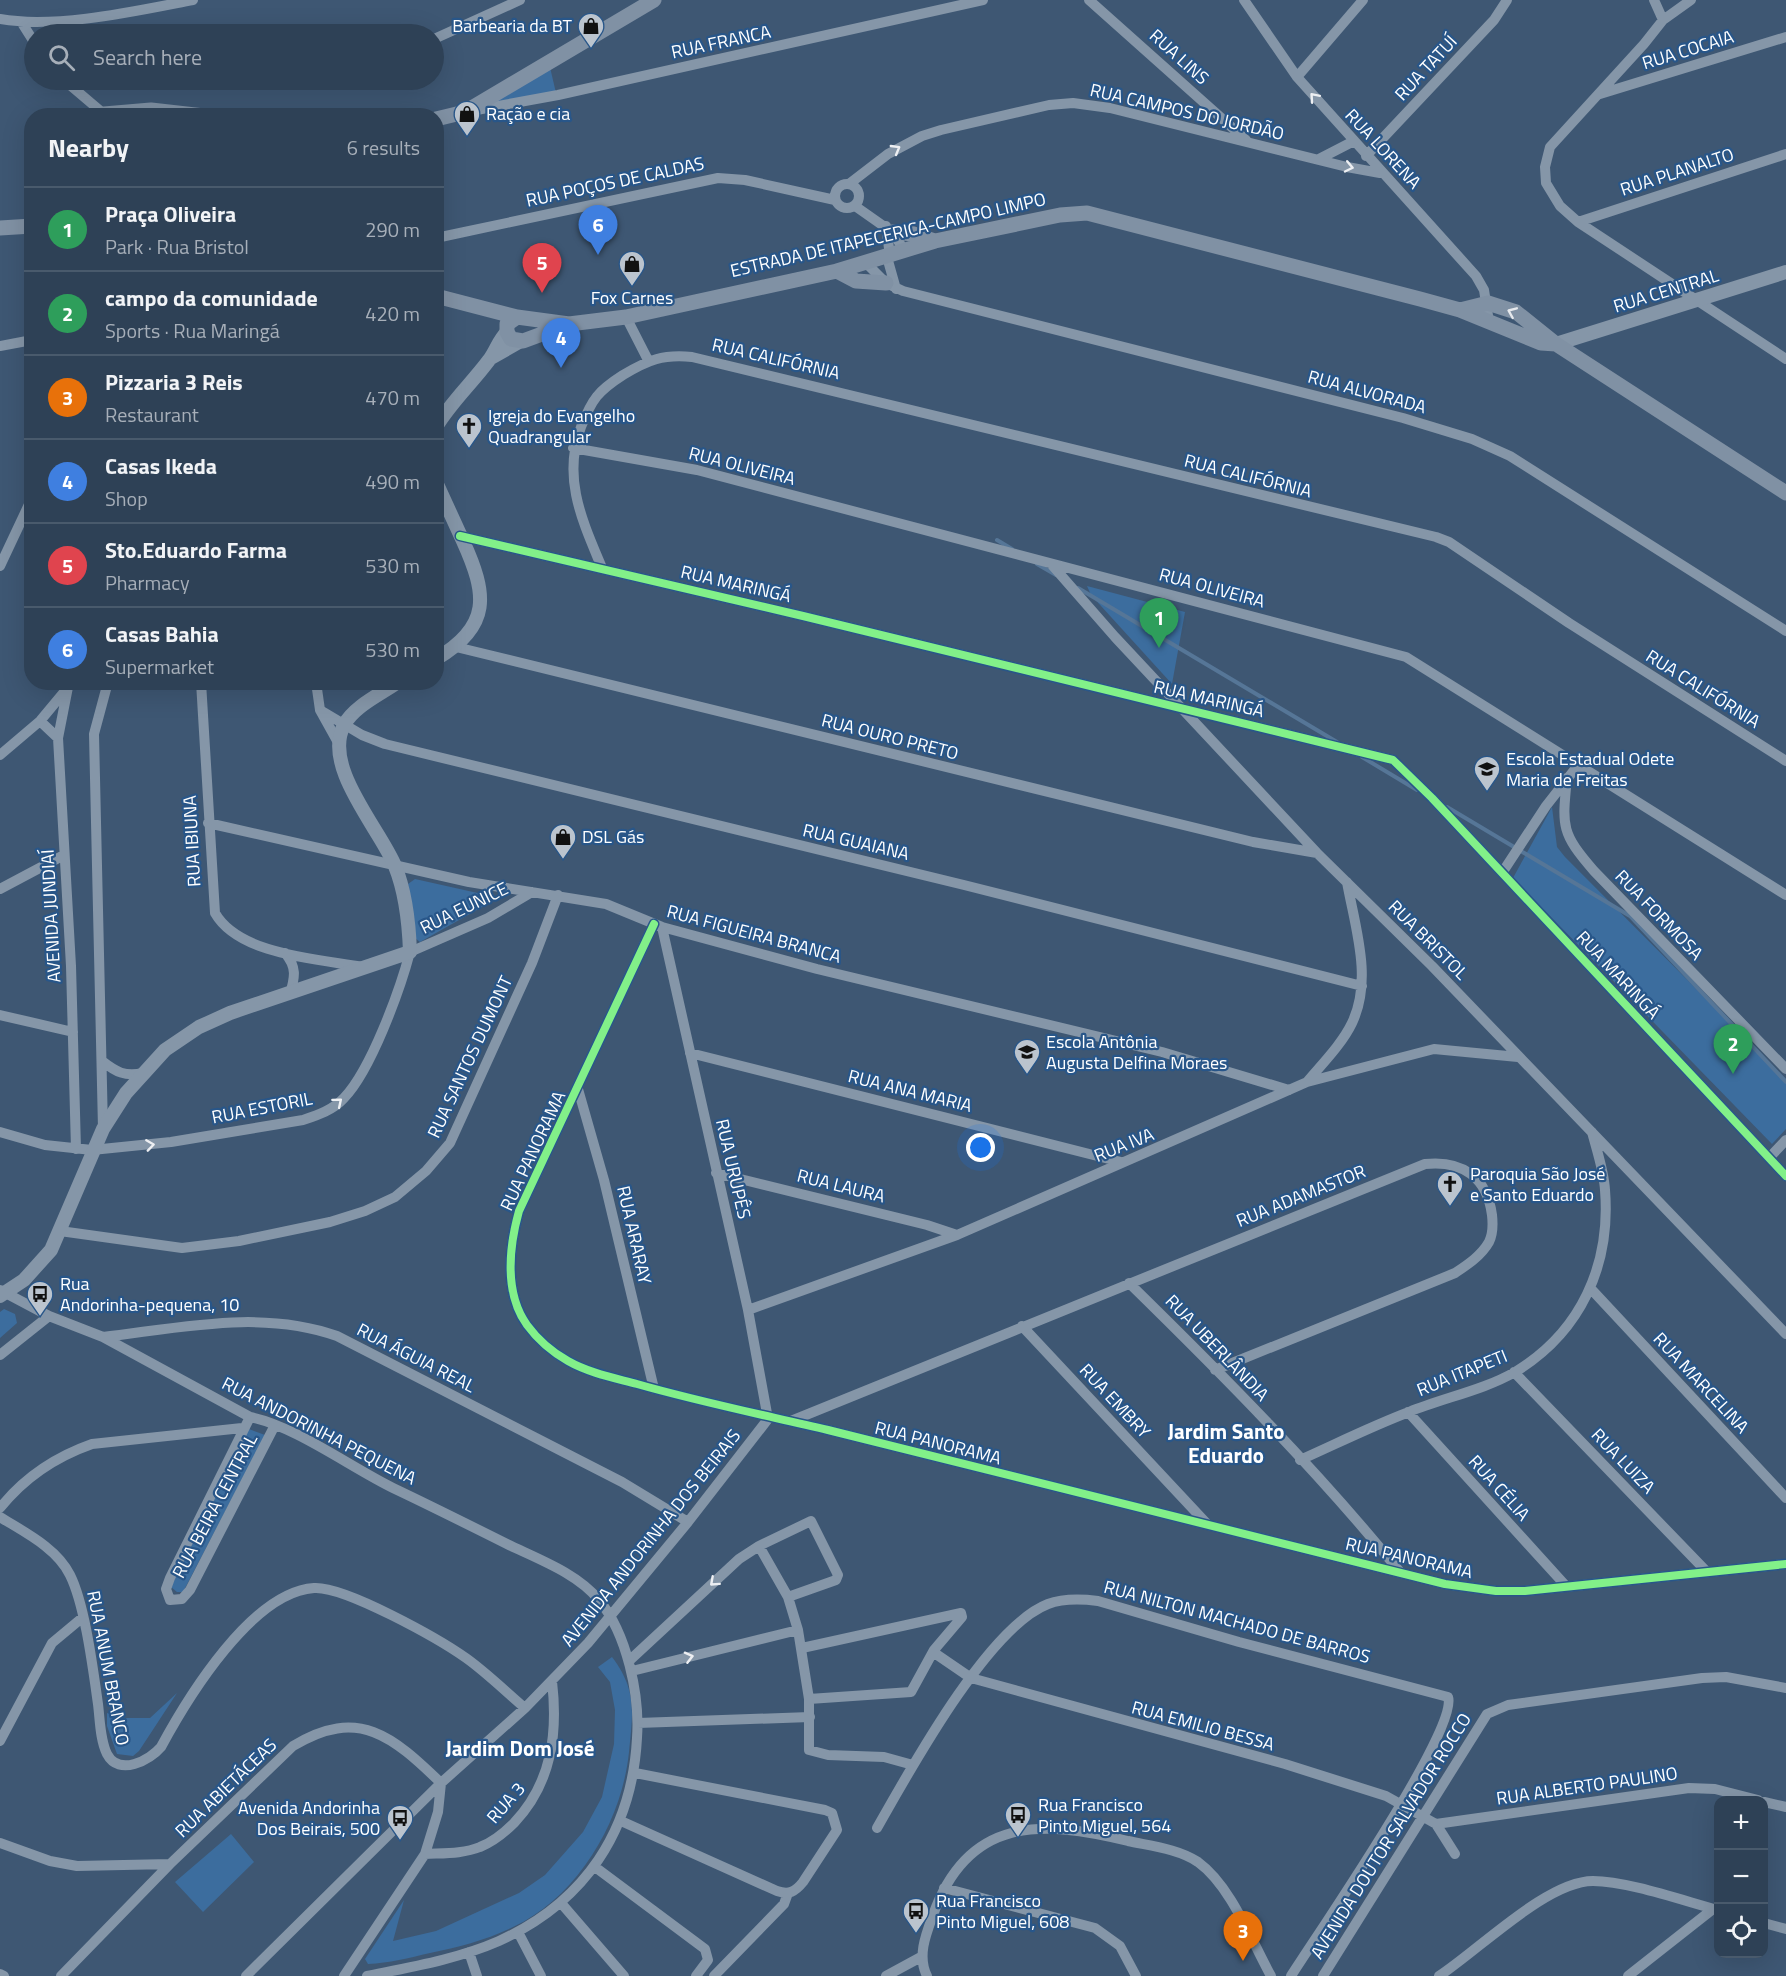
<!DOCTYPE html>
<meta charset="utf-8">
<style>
body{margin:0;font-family:"Titillium Web",sans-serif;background:#36485c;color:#f1f3f6}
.controls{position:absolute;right:18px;bottom:18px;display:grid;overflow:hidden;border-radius:12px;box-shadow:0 6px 24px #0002}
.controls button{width:54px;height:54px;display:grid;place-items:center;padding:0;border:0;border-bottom:2px solid #495a6c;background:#2e4156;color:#f1f3f6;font:30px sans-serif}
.you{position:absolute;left:981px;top:1148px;width:21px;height:21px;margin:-15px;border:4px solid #fff;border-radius:50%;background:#1a73e8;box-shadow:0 0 0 9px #1a73e833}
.badge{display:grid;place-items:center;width:39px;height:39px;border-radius:50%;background:#8c9099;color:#fff;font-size:20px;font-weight:700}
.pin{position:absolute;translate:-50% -50px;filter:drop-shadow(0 2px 3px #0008)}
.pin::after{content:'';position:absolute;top:32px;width:21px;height:18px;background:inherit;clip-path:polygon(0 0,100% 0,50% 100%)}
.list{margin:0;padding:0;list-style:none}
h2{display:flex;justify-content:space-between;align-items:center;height:78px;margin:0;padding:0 24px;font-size:26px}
h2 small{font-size:20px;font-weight:400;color:#a7afb9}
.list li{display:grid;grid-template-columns:39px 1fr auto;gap:18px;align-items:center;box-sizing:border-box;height:84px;padding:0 24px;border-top:2px solid #495a6c}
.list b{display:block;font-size:22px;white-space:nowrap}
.list p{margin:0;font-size:20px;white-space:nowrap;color:#a7afb9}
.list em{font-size:20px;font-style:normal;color:#a7afb9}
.icon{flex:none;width:33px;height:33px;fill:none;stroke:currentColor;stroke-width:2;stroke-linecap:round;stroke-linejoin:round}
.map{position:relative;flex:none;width:1786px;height:1976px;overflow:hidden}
.search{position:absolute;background:#2e4156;box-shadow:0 6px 24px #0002;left:24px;top:24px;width:420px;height:66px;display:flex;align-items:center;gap:15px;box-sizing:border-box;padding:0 21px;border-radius:33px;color:#a7afb9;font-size:22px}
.panel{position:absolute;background:#2e4156;box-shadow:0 6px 24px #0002;left:24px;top:108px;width:420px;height:582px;border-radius:24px}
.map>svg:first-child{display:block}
</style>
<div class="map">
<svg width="1786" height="1976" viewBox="0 0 1786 1976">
<rect width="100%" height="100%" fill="#3e5773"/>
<!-- green -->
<path fill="#3c6d9e" d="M549,63l7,30 -79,11z
M1087,586l98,26 -13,72 -81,-89z
M1552,807l5,40 8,10 221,222v50l-14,15 -259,-266z
M415,879l76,17v6l-71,40 -5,-4 -7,-54z
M4,1309l11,5 2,9 -17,15v-26z
M249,1429l16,6 -82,157h-6l-6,-5z
M612,1657c25,33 21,55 17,95 -7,69 -51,145 -116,175 -27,13 -54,20 -83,26 -21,5 -41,10 -62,11l-3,-5 39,-59 -11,41 43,-10 83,-38 26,-18 38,-43 19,-35 12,-53 1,-34 -5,-28 -12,-15z
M177,1693l-38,58 -6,5 -16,-2 -10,-28v-13l18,5h25z
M231,1834l23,28 -51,50 -28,-30z"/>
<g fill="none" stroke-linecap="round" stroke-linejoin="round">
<!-- stream -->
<path stroke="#567697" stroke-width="4" d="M997,540l15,9
M1037,564l19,11
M1078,588l259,154
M1362,757l55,33
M1447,807l183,109 156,166"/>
<!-- minor -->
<path stroke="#8596a8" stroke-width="10" d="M1089,0l157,140
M1244,0l53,77 179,199 8,14 5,32
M1654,0l9,20
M1691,0l-28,20 -19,24 -94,103 -5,20 1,16 14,23 18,16 208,137
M0,19c56,10 136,-8 193,-19
M22,23l12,19
M434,39l86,-39
M1297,77l66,-77
M64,80l40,34
M1600,94l186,-57
M471,111l87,-16 425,-95
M1366,156l128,-136 13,-20
M1319,159l33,-17
M835 196a12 12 0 1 1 24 0a12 12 0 1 1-24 0Z
M849,184l39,-30 34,-18 19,-6 108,-25 24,-2 37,5 237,59 33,6
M855,206l37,26 13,19
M1578,222l208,-68
M886,226l4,30
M436,238l282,-60 27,2 90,20
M887,257l9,32
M866,263l20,20 17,8 500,127 69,21 38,17 276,175
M626,317l22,43
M0,346l32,-6
M573,448l124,22 709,187 380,238
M460,536l343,80 590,144 39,38 354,378
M1052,565l63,72 202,216 115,113 354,368
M0,566l32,-68
M602,568c-20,-48 -40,-90 -21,-141 11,-28 17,-36 42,-52 25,-15 40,-21 69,-18l744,180 13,5 120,81 217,138
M456,647l797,195 64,11
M69,682l-11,56 13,228 5,183
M201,682l14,231c24,42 103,46 148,54
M316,682l4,28 20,36
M320,710l42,25 23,9 579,141 398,101
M40,721l18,17
M0,755l40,-34 25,-30
M1567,778c-5,49 -6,55 27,93l192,198
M208,823l261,59 137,22 56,23 155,42 345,83 127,38
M1502,873l44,-67 33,-42
M0,889l64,-34
M654,924l-135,287c-10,36 -15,82 8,114 11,15 25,27 41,36 21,12 47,17 69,23 63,18 127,31 191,46l617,154 51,7h29l261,-27
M285,953c12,14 10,24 5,41
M0,1015l73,17
M690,1053l431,109
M102,1061c14,11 23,16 41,12
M1307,1082c15,-18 35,-38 45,-59 21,-44 3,-96 -5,-141
M578,1089l26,91 50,209
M103,1129l-9,-395 14,-52
M0,1132l45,13 47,5 79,-8 132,-22c15,-5 30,-10 41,-22 27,-28 56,-108 66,-146l78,-34 44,-26
M1769,1158l17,-18
M716,1173l211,52 30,10
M60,1231l122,17 57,-7 91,-19 35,-11 30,-14 31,-26 24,-28 82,-180 26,-68
M1129,1283c94,92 188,187 271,289
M0,1290l49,26 54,21 147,80c45,9 100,50 143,71 38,18 76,37 114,56 31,15 70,29 92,56 28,34 41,95 38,138 -5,93 -52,164 -138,203 -41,18 -88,26 -132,35
M1592,1290l194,208
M748,1310l209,-75 350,-153 127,-33 84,8
M1022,1326l186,199
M103,1337c77,-9 159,-28 234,-1l285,146 66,40
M0,1355l49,-39
M1514,1372l193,200
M1408,1412l158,174
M250,1417l-80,161 -4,11 4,11 12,-1 8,-9 85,-165
M791,1421l634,-257c37,-4 62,13 67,51 1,9 1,19 -3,27 -8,14 -22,23 -34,31l-240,97
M1300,1460c36,-16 72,-34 109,-48 34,-14 75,-22 106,-40 66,-40 96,-107 90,-182 -1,-19 -8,-39 -13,-58
M0,1508c24,-30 55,-51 92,-64l150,-16
M0,1517c24,15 57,31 70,58 15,30 23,94 28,129 2,16 2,36 9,50 12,23 43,6 54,-7 27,-50 91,-155 153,-159 31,-2 125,51 152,70 21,15 40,34 59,50
M759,1546l29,51 10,33 11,69v51l19,5 56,2 29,8
M802,1648l159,-35
M933,1652l38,26 314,86 101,32 50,28 253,-36 26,1 43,11
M630,1660l109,-101 20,-13 52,-25 27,54 -2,5 -48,17
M632,1671l166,-41
M809,1699l102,-7 23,-42 28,-33 -1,-4
M638,1723l172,-6
M0,1741l52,-98 30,-25
M1764,1802l22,5
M621,1821l156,70c12,4 18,1 26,-9l34,-52 -5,-17 -7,-3 -190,-37
M1436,1824l19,30
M877,1828c33,-58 111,-201 171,-224 16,-6 34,-5 50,-3l141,41 209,55c12,31 -133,241 -157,279
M0,1843l50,18 27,5 93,-2
M425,1854c18,-1 38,0 55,-7 13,-5 24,-14 34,-24 38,-40 44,-90 38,-142
M595,1867l110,82 3,11 -12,16
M944,1888l151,40 25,18 16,30
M561,1903l63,73
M1764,1923l22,6
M518,1932l23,44
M469,1952l8,24
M0,1974l4,2
M61,1976l109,-112 123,-118c66,-40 100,-9 148,37l-3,29 -13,42 -81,122
M246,1976l195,-193 84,-75 63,-65 100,-121 80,-103 -20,-109 -86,-383
M714,1976l70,-72 4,-11
M886,1976l35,-19
M927,1976c-10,-20 -1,-42 6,-61 35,-99 109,-95 195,-74 23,5 51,8 70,21 33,24 53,78 73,114
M1323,1976l164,-262 21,-9 194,-27 24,-1 60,11
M1439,1976c40,-26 108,-95 154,-95 34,0 91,20 125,29
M1628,1976l85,-67"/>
<!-- tertiary -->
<path stroke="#8596a8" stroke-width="14" d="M1556,344l230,-72
M491,358l28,-16
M436,427c15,-25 36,-44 53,-67 7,-9 9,-19 18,-28
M436,482c9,20 18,39 27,59 24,53 29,85 -27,118
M0,1296l24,-16 27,-30 52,-121 23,-36 39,-43 34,-23 31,-14 180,-61c-1,-29 -4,-59 -15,-86 -15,-37 -73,-99 -51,-141 10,-19 37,-31 54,-43"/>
<!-- secondary -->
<path stroke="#8091a4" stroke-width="15" d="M104,114l47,-4 53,6
M436,119l29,-7 189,-112
M0,228l32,-2
M892,232l22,2 21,7
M837,271l19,10 30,2
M436,296l81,21
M1460,310l28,-7 28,9 40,32 230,149
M569,324l-52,-7 -10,7v8l4,7 12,2 46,-17 57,-7 211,-46 98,-30 125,-26 27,-2 333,86 40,11 81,33 15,1"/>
<!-- cycleway casing -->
<g stroke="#285689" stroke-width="11">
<path id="cycleway" d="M460,536l343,80 590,144 39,38 354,378
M654,924l-135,287c-10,36 -15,82 8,114 11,15 25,27 41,36 21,12 47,17 69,23 63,18 127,31 191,46l617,154 51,7h29l261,-27"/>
</g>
<!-- cycleway -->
<use href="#cycleway" stroke="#82f089" stroke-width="8"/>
</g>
<!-- one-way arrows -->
<defs><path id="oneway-chevron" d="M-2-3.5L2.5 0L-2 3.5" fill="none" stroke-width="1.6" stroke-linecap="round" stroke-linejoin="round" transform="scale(1.5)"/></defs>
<g stroke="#edeff2">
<use href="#oneway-chevron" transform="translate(1314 97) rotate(-131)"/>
<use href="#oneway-chevron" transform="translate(896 149) rotate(-30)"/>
<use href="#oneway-chevron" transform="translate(1349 167) rotate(12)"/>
<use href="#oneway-chevron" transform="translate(338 1102) rotate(-40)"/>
<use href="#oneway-chevron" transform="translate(150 1145) rotate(-8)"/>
<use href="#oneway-chevron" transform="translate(714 1582) rotate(138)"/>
<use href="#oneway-chevron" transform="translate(689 1657) rotate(-14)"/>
</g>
<use stroke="#e6e9ed" href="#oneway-chevron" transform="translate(1512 312) rotate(-157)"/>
<!-- icons -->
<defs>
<g id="shop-pin" transform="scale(1.35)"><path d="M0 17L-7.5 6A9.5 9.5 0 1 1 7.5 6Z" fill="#bbc4ce" stroke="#285689"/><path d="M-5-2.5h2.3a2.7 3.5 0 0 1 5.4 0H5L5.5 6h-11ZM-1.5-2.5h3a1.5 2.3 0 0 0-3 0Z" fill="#111"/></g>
<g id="church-pin" transform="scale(1.35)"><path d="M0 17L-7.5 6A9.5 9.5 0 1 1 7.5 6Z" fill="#bbc4ce" stroke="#285689"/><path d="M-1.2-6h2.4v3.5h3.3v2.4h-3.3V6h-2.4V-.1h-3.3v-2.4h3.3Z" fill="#111"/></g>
<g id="school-pin" transform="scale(1.35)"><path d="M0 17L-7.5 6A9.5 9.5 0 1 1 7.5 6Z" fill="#bbc4ce" stroke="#285689"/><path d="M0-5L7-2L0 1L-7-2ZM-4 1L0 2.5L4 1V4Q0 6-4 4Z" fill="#111"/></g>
<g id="bus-pin" transform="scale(1.35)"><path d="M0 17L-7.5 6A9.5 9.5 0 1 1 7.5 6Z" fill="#bbc4ce" stroke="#285689"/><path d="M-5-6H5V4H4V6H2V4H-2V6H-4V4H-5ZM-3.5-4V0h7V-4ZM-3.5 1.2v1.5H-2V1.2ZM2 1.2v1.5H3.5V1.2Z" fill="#111"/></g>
</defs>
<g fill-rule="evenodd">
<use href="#shop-pin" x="591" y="26"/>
<use href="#shop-pin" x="467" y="114"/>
<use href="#shop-pin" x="632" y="264"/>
<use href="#church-pin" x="469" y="426"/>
<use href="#school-pin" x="1487" y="769"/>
<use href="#shop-pin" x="563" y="837"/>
<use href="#school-pin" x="1027" y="1052"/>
<use href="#church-pin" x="1450" y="1184"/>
<use href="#bus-pin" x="40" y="1294"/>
<use href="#bus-pin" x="1018" y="1815"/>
<use href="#bus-pin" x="400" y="1818"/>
<use href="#bus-pin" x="916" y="1911"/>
</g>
<g text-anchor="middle" stroke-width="4.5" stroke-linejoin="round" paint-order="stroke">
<!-- poi labels -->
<g font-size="18" fill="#fff" stroke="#285689" text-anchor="start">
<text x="572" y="32" text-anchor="end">Barbearia da BT</text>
<text x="486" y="120">Ração e cia</text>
<text x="632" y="304" text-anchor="middle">Fox Carnes</text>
<text x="488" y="422">Igreja do Evangelho<tspan x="488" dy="21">Quadrangular</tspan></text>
<text x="1506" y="765">Escola Estadual Odete<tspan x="1506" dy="21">Maria de Freitas</tspan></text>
<text x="582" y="843">DSL Gás</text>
<text x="1046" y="1048">Escola Antônia<tspan x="1046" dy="21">Augusta Delfina Moraes</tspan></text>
<text x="1470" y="1180">Paroquia São José<tspan x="1470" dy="21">e Santo Eduardo</tspan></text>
<text x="60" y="1290">Rua<tspan x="60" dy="21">Andorinha-pequena, 10</tspan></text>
<text x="1038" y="1811">Rua Francisco<tspan x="1038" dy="21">Pinto Miguel, 564</tspan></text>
<text x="380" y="1814" text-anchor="end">Avenida Andorinha<tspan x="380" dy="21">Dos Beirais, 500</tspan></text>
<text x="936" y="1907">Rua Francisco<tspan x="936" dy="21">Pinto Miguel, 608</tspan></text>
</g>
<!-- street labels -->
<g font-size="18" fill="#fff" stroke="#285689">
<text transform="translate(721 42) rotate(-12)" y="6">RUA FRANCA</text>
<text transform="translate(1688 50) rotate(-17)" y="6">RUA COCAIA</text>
<text transform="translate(1179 57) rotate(42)" y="6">RUA LINS</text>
<text transform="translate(1426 68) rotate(-47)" y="6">RUA TATUÍ</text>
<text transform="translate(1187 112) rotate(13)" y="6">RUA CAMPOS DO JORDÃO</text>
<text transform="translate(1383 149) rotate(47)" y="6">RUA LORENA</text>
<text transform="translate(1677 172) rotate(-18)" y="6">RUA PLANALTO</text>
<text transform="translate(615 182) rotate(-12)" y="6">RUA POÇOS DE CALDAS</text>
<text transform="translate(888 235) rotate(-13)" y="6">ESTRADA DE ITAPECERICA-CAMPO LIMPO</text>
<text transform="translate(1666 291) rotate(-17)" y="6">RUA CENTRAL</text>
<text transform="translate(776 359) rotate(13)" y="6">RUA CALIFÓRNIA</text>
<text transform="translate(1367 392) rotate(15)" y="6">RUA ALVORADA</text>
<text transform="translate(742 466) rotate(14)" y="6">RUA OLIVEIRA</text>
<text transform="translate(1248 476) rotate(14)" y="6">RUA CALIFÓRNIA</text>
<text transform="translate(736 584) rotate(13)" y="6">RUA MARINGÁ</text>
<text transform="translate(1212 588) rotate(15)" y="6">RUA OLIVEIRA</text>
<text transform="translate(1703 689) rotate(32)" y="6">RUA CALIFÓRNIA</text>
<text transform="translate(1209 699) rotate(13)" y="6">RUA MARINGÁ</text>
<text transform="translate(890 737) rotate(14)" y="6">RUA OURO PRETO</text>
<text transform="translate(192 841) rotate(-93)" y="6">RUA IBIUNA</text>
<text transform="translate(856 842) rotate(13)" y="6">RUA GUAIANA</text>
<text transform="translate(464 908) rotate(-26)" y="6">RUA EUNICE</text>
<text transform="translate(1659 915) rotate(46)" y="6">RUA FORMOSA</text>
<text transform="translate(51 916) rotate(-93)" y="6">AVENIDA JUNDIAÍ</text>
<text transform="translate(754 934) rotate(15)" y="6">RUA FIGUEIRA BRANCA</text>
<text transform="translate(1428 940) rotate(45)" y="6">RUA BRISTOL</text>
<text transform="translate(1618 975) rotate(47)" y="6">RUA MARINGÁ</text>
<text transform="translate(470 1057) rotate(-65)" y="6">RUA SANTOS DUMONT</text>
<text transform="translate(910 1091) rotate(14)" y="6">RUA ANA MARIA</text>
<text transform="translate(262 1108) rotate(-11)" y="6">RUA ESTORIL</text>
<text transform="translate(1124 1145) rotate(-22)" y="6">RUA IVA</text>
<text transform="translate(533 1151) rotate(-65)" y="6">RUA PANORAMA</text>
<text transform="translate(733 1169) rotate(77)" y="6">RUA URUPÊS</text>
<text transform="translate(841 1186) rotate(14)" y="6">RUA LAURA</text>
<text transform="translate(1301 1196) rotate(-22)" y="6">RUA ADAMASTOR</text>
<text transform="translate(634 1235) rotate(77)" y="6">RUA ARARAY</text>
<text transform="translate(1217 1348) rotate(46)" y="6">RUA UBERLÂNDIA</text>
<text transform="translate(416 1358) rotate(27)" y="6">RUA ÁGUIA REAL</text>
<text transform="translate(1462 1373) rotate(-22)" y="6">RUA ITAPETI</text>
<text transform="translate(1701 1383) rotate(47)" y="6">RUA MARCELINA</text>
<text transform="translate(1115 1401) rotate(47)" y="6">RUA EMBRY</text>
<text transform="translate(319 1431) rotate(27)" y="6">RUA ANDORINHA PEQUENA</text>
<text transform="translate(938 1443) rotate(14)" y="6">RUA PANORAMA</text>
<text transform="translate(1623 1461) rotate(46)" y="6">RUA LUIZA</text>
<text transform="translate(1499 1488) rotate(48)" y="6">RUA CÉLIA</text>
<text transform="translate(215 1506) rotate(-62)" y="6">RUA BEIRA CENTRAL</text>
<text transform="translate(651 1538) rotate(-51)" y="6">AVENIDA ANDORINHA DOS BEIRAIS</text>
<text transform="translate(1409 1558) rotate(13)" y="6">RUA PANORAMA</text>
<text transform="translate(1237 1622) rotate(15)" y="6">RUA NILTON MACHADO DE BARROS</text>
<text transform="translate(108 1668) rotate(79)" y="6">RUA ANUM BRANCO</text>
<text transform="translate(1203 1726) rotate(15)" y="6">RUA EMILIO BESSA</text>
<text transform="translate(1587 1786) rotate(-8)" y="6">RUA ALBERTO PAULINO</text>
<text transform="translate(226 1788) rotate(-44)" y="6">RUA ABIETÁCEAS</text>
<text transform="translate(506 1803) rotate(-49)" y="6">RUA 3</text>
<text transform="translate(1391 1836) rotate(-58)" y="6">AVENIDA DOUTOR SALVADOR ROCCO</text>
</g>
<!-- quarter labels -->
<g font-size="21" font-weight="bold" fill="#fff" stroke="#285689">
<text x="1226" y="1439">Jardim Santo<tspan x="1226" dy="24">Eduardo</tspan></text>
<text x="520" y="1756">Jardim Dom José</text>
</g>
</g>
</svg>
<div class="controls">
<button>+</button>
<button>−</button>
<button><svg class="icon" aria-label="locate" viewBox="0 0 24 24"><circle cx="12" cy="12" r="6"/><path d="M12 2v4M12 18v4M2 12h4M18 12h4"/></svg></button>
</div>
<div class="you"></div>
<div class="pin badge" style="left:1159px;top:648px;background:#2e9e5b">1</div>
<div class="pin badge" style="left:1733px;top:1074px;background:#2e9e5b">2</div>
<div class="pin badge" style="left:1243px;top:1961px;background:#e8710a">3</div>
<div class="pin badge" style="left:561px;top:368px;background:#3f7fe0">4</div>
<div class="pin badge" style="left:542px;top:293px;background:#e0444e">5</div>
<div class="pin badge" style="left:598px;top:255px;background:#3f7fe0">6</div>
<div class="search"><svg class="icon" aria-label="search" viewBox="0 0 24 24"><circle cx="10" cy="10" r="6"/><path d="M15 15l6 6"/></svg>Search here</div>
<section class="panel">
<h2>Nearby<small>6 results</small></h2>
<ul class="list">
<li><span class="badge" style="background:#2e9e5b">1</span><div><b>Praça Oliveira</b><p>Park · Rua Bristol</p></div><em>290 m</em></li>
<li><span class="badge" style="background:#2e9e5b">2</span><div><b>campo da comunidade</b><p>Sports · Rua Maringá</p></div><em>420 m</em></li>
<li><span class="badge" style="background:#e8710a">3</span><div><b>Pizzaria 3 Reis</b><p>Restaurant</p></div><em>470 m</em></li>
<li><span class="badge" style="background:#3f7fe0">4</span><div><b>Casas Ikeda</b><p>Shop</p></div><em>490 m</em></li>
<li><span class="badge" style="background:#e0444e">5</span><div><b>Sto.Eduardo Farma</b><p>Pharmacy</p></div><em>530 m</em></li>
<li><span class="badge" style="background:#3f7fe0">6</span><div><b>Casas Bahia</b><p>Supermarket</p></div><em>530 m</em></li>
</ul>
</section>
</div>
